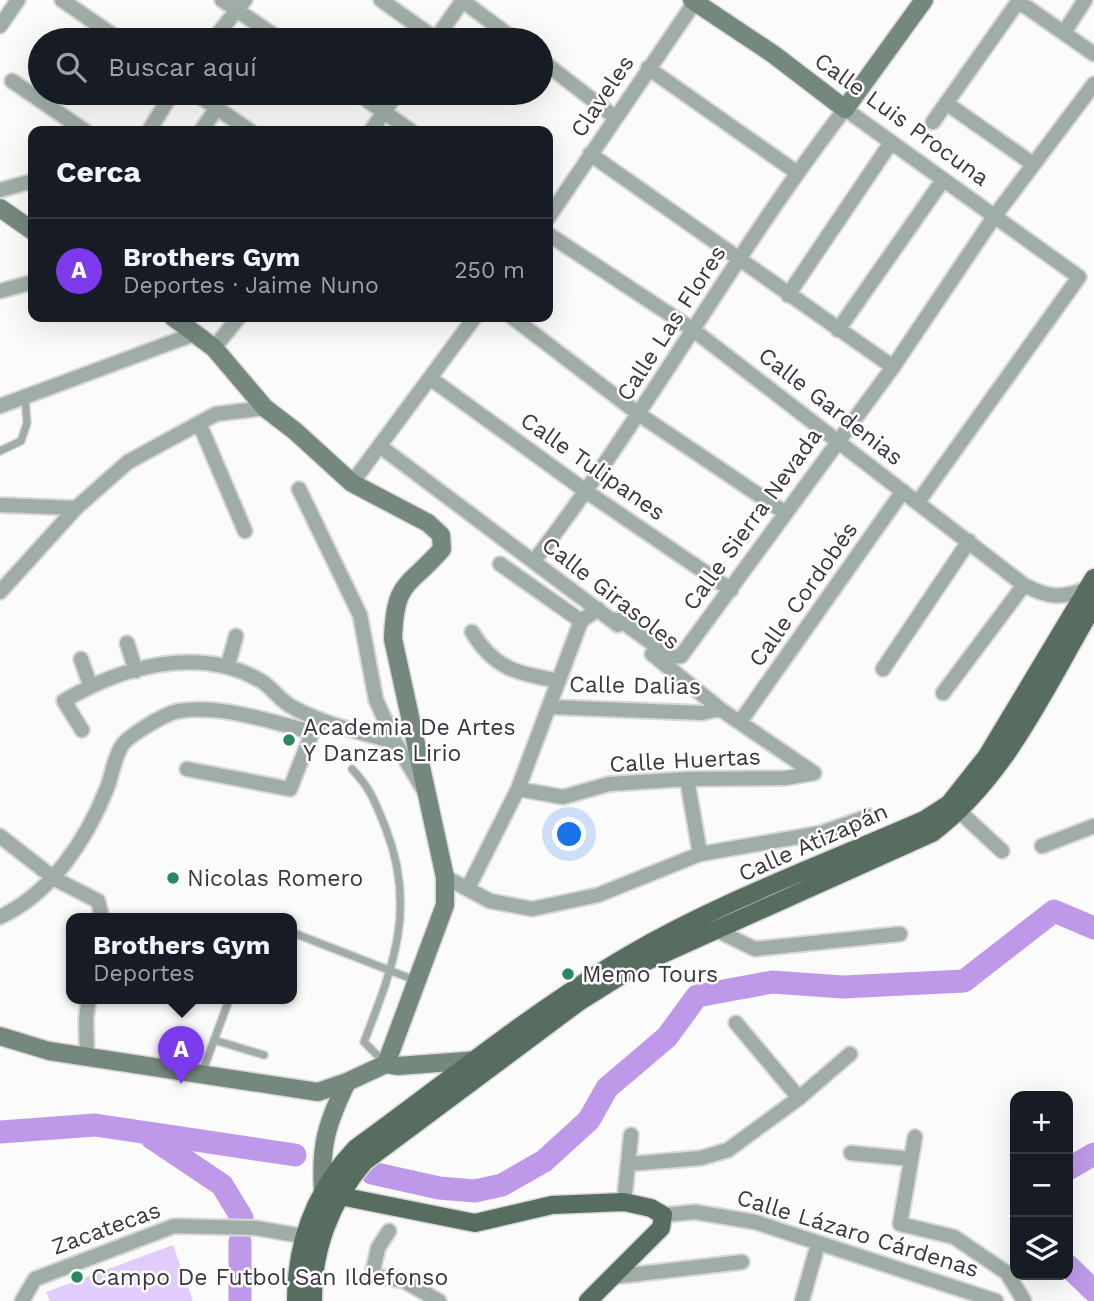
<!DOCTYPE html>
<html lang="es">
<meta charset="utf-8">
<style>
body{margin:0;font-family:"Work Sans",sans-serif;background:#20242c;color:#f1f3f6}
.controls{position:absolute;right:21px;bottom:21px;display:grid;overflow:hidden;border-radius:14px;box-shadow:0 7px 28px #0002}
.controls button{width:63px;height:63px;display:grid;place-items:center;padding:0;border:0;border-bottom:2px solid #363941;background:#171b24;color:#f1f3f6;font:35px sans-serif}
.you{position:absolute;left:570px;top:835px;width:24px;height:24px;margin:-18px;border:5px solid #fff;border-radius:50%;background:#1a73e8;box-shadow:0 0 0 10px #1a73e833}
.badge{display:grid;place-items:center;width:46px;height:46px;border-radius:50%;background:#7c3aed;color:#fff;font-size:23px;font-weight:700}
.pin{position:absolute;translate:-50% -58px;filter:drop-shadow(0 2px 4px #0008)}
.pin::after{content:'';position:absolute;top:37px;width:24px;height:21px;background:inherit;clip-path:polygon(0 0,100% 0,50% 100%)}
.popup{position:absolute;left:66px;top:913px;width:231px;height:91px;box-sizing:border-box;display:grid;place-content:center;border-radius:14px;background:#171b24;filter:drop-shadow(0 2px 5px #0005);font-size:23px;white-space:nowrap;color:#9ea1a6}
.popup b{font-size:26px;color:#f1f3f6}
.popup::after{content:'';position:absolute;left:50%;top:100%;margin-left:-14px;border:14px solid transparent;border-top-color:#171b24}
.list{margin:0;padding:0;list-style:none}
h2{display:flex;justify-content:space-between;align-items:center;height:91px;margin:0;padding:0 28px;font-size:30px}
h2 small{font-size:23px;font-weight:400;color:#9ea1a6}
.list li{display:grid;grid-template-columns:46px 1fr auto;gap:21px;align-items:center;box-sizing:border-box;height:105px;padding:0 28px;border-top:2px solid #363941}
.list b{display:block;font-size:26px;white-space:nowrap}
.list p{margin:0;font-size:23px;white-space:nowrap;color:#9ea1a6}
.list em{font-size:23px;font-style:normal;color:#9ea1a6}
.icon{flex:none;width:38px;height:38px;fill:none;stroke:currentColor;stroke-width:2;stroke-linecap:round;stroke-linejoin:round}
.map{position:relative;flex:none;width:1094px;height:1301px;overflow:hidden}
.search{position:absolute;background:#171b24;box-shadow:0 7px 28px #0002;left:28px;top:28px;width:525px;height:77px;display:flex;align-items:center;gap:18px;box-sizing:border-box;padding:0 24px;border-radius:38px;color:#9ea1a6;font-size:26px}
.panel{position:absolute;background:#171b24;box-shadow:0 7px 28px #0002;left:28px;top:126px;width:525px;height:196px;border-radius:14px}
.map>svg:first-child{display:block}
</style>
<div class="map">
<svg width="1094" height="1301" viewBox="0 0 1094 1301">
<rect width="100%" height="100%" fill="#fbfbfb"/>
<!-- green -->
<path fill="#e2ccfe" d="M173,1245l20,56h-143l-4,-9z"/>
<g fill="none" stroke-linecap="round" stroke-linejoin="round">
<!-- river -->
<path stroke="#bf99e9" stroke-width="23" d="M0,1132l95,-7 200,30
M152,1138l70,47 20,33
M1068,1169l26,-15
M372,1173l67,15 36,3 27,-6 42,-24 45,-41 18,-32 60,-51 30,-41 75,-14 71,5 121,-6 90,-70 40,17
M1068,1266l26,25
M240,1301v-59"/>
<!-- lane casing -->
<g stroke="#d8d7d9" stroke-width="10">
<path id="lane" d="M0,451l21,-10 6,-18 -2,-26
M352,769c19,20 24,35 34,60 31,80 7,138 -22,213l21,21
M291,932l126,49
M214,1040l50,15
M202,1073l27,-73"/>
</g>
<!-- street casing -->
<g stroke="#d8d7d9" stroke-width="18">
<path id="street" d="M62,0l58,40
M222,0l59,40
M381,0l55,39
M463,1l52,39
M0,26l18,-26
M1065,31l20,-31
M213,40l32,-40
M435,40l28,-40
M541,60l75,58
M648,68l148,104
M12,81l73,50
M195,93l55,38
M357,93l54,38
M946,103l87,61
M933,122l82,-116 5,-2 8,4 66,46
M149,131l23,-38
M201,131l16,-23
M371,131l26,-38
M590,154l303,213
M0,190l33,-9
M548,218l148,-218
M548,234l144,95 332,256c25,13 38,14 64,3
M0,291l33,-9
M788,295l102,-151
M512,317l128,98 144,97
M838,330l105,-150
M214,348l25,-31
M430,378l157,114 144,98
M0,406l197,-73
M199,423l46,108
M381,447l237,178
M352,483l123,-166
M299,489l61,126 16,85 19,42 28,47
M0,505l76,3
M534,561c112,-145 199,-307 311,-452l234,168 -161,225
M500,564l81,57
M0,592l76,-84 52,-46 88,-48 49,-6
M612,620h8l51,37 10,-1 212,-289 101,-150 100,-133
M472,632c23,38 46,41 87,49
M127,643l9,28
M652,654l68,55 94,64
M81,659l9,26
M228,665l8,-29
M883,669l86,-128
M943,693l81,-108
M549,707l153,6 18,-4
M740,722l163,-231
M82,730l-18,-29c58,-35 136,-56 197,-20 12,7 20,21 33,27 31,17 67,24 101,34
M187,769l103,20 26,-66
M687,779l13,75
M518,789l45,8 46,-13 78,-5 99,-1 28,-5
M960,812l42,39
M0,836l55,43 43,22 4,17
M1042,846l52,-20
M445,877l45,24 42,8 66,-14 102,-41 121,-21 48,-17
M468,888l50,-99 63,-168 17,-12
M0,917c51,-24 86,-76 107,-129 5,-13 7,-29 14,-41 6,-11 45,-34 58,-36 43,-7 91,11 133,21
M714,929l41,20 145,-15
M736,1023l63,75
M87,1056l-1,-37 3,-21
M915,1137l-15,87 54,13 53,36 17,28
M851,1153l60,6
M628,1164l73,-6 27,-8 71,-52 51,-44
M624,1202l7,-67
M663,1215l32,-3 60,10 241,79
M389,1231l-11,17 -6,27 32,6 35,20
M612,1277l130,-15
M22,1301l13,-22 139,-53 82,2 46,8
M802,1301l16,-57"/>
</g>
<!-- secondary casing -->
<g stroke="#d8d7d9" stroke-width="21">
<path id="secondary" d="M692,0l81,54 72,55 79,-109
M0,208l33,23
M173,317l41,31 51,60 30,23 57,52 76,40 13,12 1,14c-35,40 -47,31 -49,90l52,238v28l-59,159
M0,1036l49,15 269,41 29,-10 39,-18
M386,1064l12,2 80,-6
M323,1191c-3,-46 4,-68 24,-109"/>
</g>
<!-- primary casing -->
<g stroke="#d8d7d9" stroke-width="21">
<path id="primary" d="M340,1196l135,27 77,-18 72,-3 27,6 12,7 -2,13 -73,73
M296,1301c0,-59 19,-110 60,-153 90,-65 177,-137 273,-193 93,-54 197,-92 295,-135l25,-16 38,-48 107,-178
M313,1301c-1,-50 18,-101 51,-139l216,-161 56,-35 296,-133c75,-56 115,-149 162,-228"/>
</g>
<!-- lane -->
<use href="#lane" stroke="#a0ada6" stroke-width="7"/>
<!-- street -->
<use href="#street" stroke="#a0ada6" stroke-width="14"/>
<!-- secondary -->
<use href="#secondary" stroke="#75887d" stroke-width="18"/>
<!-- primary -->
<use href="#primary" stroke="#566d60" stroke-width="18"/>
</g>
<!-- markers -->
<g fill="#2a885f" stroke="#fff" stroke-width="2.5">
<circle cx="289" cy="740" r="7"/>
<circle cx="173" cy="878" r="7"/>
<circle cx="568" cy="974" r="7"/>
<circle cx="77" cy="1277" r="7"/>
</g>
<g text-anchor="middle" stroke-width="5" stroke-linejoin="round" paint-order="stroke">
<!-- street labels -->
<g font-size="23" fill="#3a3540" stroke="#fff">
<text transform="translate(602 96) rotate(-56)" y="8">Claveles</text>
<text transform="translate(902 119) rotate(36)" y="8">Calle Luis Procuna</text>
<text transform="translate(671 323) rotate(-57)" y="8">Calle Las Flores</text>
<text transform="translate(831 406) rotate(38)" y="8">Calle Gardenias</text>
<text transform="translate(593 466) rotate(35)" y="8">Calle Tulipanes</text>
<text transform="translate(752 519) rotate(-54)" y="8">Calle Sierra Nevada</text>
<text transform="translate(611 593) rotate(38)" y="8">Calle Girasoles</text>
<text transform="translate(803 594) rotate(-55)" y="8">Calle Cordobés</text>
<text transform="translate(635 685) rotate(1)" y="8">Calle Dalias</text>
<text transform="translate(685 760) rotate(-3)" y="8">Calle Huertas</text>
<text transform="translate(813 842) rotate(-24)" y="8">Calle Atizapán</text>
<text transform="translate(106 1228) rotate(-20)" y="8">Zacatecas</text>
<text transform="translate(858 1233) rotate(17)" y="8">Calle Lázaro Cárdenas</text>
</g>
<!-- poi labels -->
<g font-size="23" fill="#3a3540" stroke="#fff" text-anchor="start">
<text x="303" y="735">Academia De Artes<tspan x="303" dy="26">Y Danzas Lirio</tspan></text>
<text x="187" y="886">Nicolas Romero</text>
<text x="582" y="982">Memo Tours</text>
<text x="91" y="1285">Campo De Futbol San Ildefonso</text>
</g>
</g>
</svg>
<div class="controls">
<button>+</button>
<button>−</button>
<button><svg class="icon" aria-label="layers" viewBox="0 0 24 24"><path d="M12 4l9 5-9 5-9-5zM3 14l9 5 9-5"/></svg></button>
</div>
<div class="you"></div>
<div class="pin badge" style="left:181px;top:1084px">A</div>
<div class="popup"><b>Brothers Gym</b>Deportes</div>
<div class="search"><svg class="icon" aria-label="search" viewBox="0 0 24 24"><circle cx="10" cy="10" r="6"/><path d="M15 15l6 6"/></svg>Buscar aquí</div>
<section class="panel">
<h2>Cerca<small></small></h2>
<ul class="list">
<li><span class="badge">A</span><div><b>Brothers Gym</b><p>Deportes · Jaime Nuno</p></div><em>250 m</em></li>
</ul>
</section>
</div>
